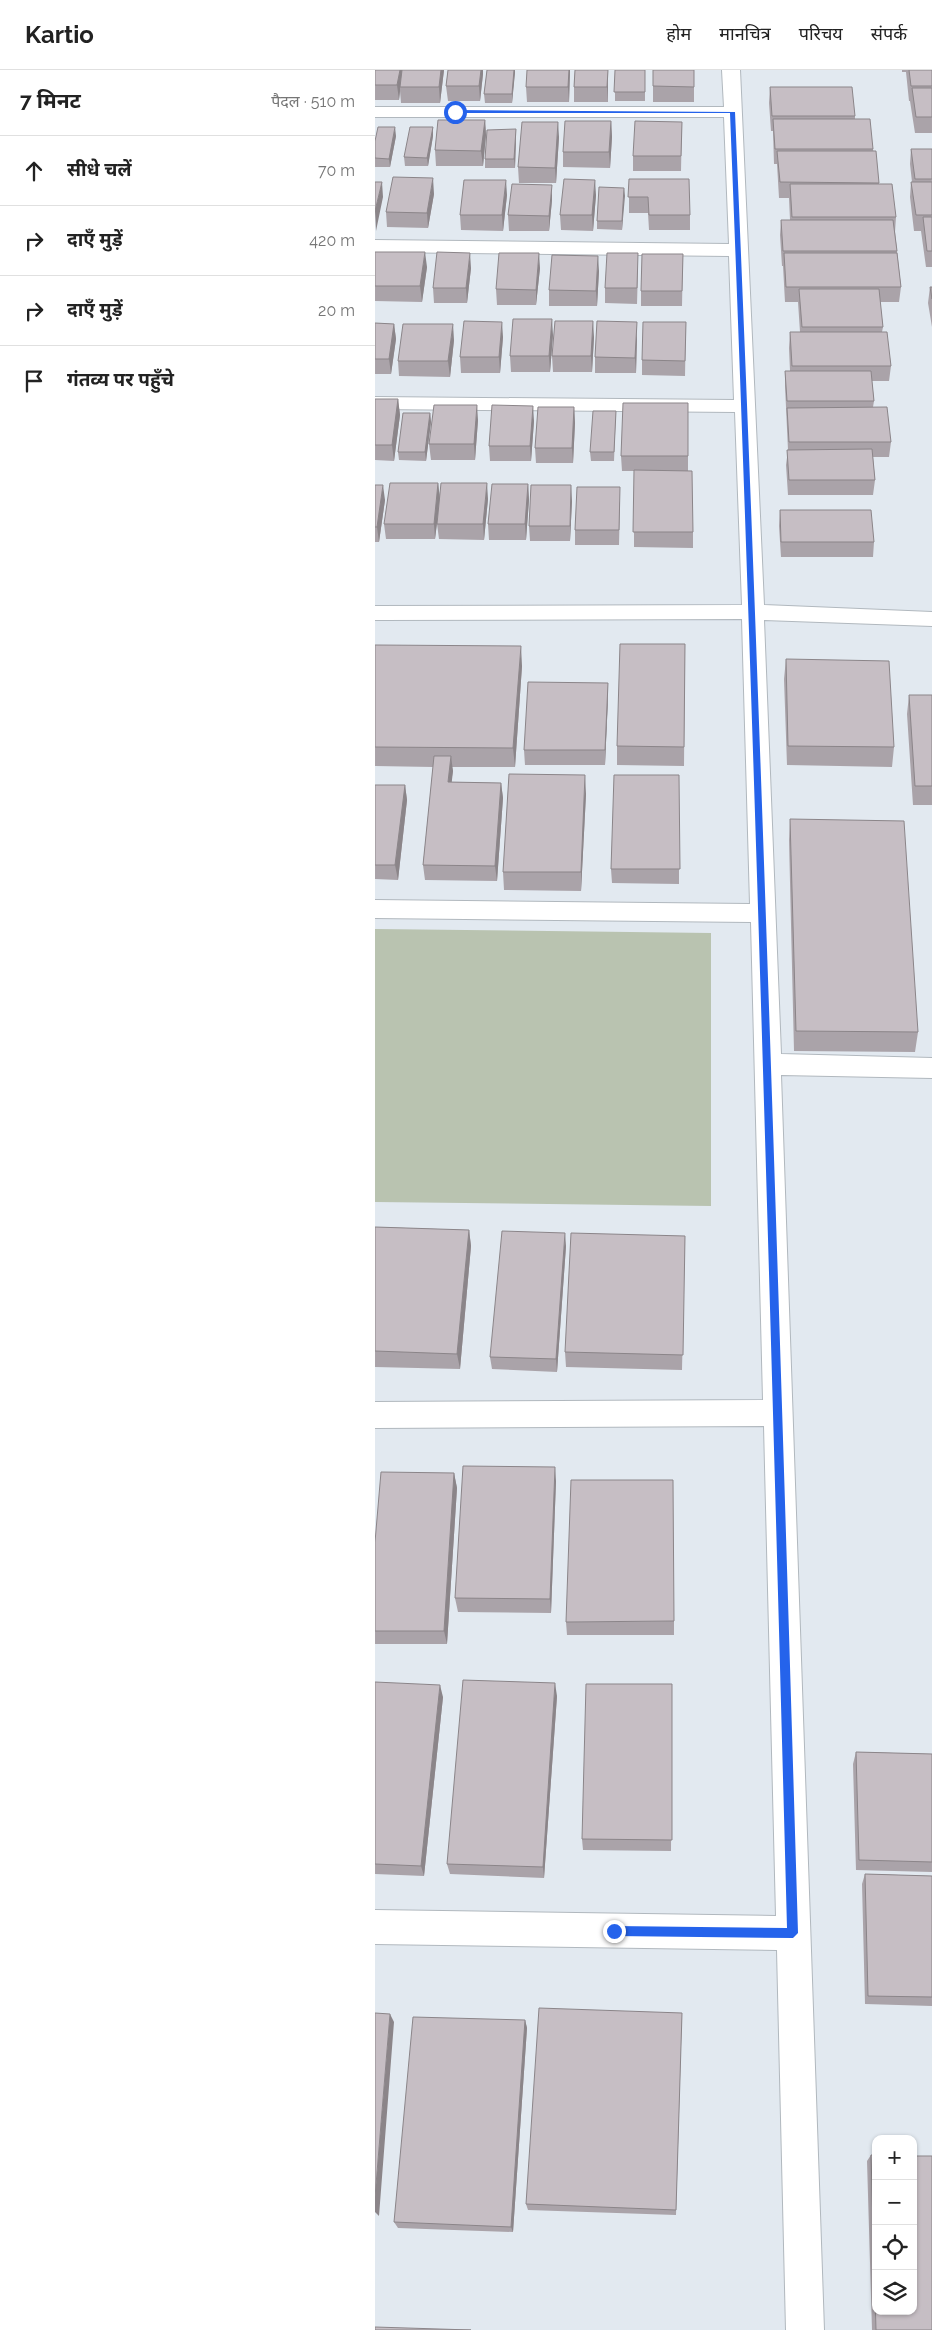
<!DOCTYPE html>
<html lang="hi">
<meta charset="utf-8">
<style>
body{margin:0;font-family:Raleway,"Noto Sans Devanagari",sans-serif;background:#f6f6f6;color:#222}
.controls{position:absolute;right:15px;bottom:15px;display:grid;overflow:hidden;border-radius:10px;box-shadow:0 1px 4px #0004}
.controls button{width:45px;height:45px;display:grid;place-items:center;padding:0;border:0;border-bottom:1px solid #e0e0e0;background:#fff;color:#222;font:25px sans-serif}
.stop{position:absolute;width:15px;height:15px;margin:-11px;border:4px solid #2563eb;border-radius:50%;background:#fff}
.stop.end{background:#2563eb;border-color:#fff;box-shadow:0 1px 5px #0008}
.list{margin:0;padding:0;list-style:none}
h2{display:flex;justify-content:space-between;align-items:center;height:65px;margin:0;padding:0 20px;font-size:21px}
h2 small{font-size:16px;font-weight:400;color:#767676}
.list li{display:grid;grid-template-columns:32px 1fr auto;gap:15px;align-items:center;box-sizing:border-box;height:70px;padding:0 20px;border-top:1px solid #e0e0e0}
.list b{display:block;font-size:19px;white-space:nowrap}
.list em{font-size:16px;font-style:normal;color:#767676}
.icon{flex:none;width:28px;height:28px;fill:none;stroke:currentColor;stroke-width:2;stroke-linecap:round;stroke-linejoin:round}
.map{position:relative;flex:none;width:557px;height:2260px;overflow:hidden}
header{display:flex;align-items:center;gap:30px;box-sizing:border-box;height:70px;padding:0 25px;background:#fff;border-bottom:1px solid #e0e0e0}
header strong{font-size:24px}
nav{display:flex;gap:28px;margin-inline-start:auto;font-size:18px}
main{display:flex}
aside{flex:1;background:#fff}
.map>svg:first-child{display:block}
</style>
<header>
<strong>Kartio</strong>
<nav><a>होम</a><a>मानचित्र</a><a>परिचय</a><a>संपर्क</a></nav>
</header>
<main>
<aside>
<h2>7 मिनट<small>पैदल · 510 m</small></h2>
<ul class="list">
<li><svg class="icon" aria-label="ahead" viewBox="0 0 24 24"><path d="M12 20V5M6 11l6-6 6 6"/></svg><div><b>सीधे चलें</b></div><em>70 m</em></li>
<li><svg class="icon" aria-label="right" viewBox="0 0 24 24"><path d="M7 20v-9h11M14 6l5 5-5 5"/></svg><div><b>दाएँ मुड़ें</b></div><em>420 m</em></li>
<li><svg class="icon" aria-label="right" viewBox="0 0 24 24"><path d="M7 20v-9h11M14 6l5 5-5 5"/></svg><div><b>दाएँ मुड़ें</b></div><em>20 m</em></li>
<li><svg class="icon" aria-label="arrive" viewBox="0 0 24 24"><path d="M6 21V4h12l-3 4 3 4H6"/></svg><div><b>गंतव्य पर पहुँचे</b></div></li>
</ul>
</aside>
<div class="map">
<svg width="557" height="2260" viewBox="0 0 557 2260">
<rect width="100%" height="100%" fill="#e2e9f0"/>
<!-- green -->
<path fill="#b9c3b0" d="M0,859l336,4v273l-336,-4z"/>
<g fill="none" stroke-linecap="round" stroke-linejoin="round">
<!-- minor casing -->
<g stroke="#b1b8be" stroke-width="2">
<path id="minor" d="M347,0h18l24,535 168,7v14l-168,-6 17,434 151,4v20l-151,-3 43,1255h-38l-9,-380 -402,-6v-34l401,6 -12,-490 -389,2v-26l388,-2 -12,-478 -376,-4v-18l375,4 -8,-285 -367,1v-14l367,-1 -7,-193 -360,-3v-12l359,3 -5,-144 -354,-4v-12l354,4 -5,-127h-349v-10h349z"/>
</g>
<!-- minor -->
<use href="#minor" fill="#fff" fill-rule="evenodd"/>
</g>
<!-- wall -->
<path fill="#aaa3a9" d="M0,0h69l-4,33h-39l-1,-12 -1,9h-24z
M73,0h35v4l-3,27h-32l-2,-15z
M112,0h28l-3,33h-27l-1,-9z
M195,0l-1,32h-42l-1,-15z
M200,0h33v32h-34v-15z
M240,0h30v31h-30z
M278,0l41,17v15h-41z
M527,0h30v63h-17l-5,-32h-1l-3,-29h-4z
M395,17l85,29v3l18,30 6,35 17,33 -1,15 6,55 -2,15h-19l3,25 -1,5 9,34 -2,15h-17l2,20 -1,6 18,35 -2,15h-16l2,23 -2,15h-85l-2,-30 2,-15 -3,-64v-15h5l-1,-23 1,-16h10l-2,-30h-13l-2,-36h-1l-2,-31 1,-15h9l-1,-22h-10l-2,-34h-3l-1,-33h-2l-2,-28z
M110,50l1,15 -3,31h-47l-1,-16z
M236,51l1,16 -2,31 -47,-1v-15z
M307,52l-1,49h-48v-15z
M58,57v9l-5,30h-23l-1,-9z
M141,59v9l-1,30h-30v-9z
M21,66l-6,31h-15v-26z
M184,67l-3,46h-37l-1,-16z
M536,79h21v118h-6l-5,-36h-7l-4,-34 1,-15h1l-2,-18z
M254,109l61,36v15h-41l-1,-17h-19z
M249,118l-2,42 -25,-1v-8z
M59,124l-6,34 -41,-1 -1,-15z
M132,125l-4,36 -42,-1 -1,-15z
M221,125l-3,36 -32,-1 -1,-15z
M177,130l-3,31h-40l-1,-16z
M0,182l52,15 -5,35 -47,-1z
M308,184l-1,52h-41v-15z
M96,198l-4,35h-33l-1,-15z
M165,198l-4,37h-39l-1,-16z
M263,199l-1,35 -32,-1v-15z
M224,201l-2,35h-48v-16z
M555,217h2v40l-4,-24z
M311,252l-1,54 -43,-1v-15z
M0,253l19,1 2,15 -5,35h-16z
M178,265l-3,37h-39l-1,-16z
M128,267l-3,36h-39l-1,-16z
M219,267l-2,35h-39l-1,-16z
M262,267l-1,36h-41v-16z
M79,270l-4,37 -51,-1 -1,-15z
M0,329h23l2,16 -6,46 -19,-1z
M313,333v68l5,61v16l-59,-1v-76h-12l-1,-15z
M199,337l1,16 -2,40h-37l-1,-15z
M241,341l-2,50h-23l-1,-9z
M55,343l1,9 -5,39 -27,-1 -1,-8z
M103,350l-3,40h-44l-2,-16z
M159,351l-3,40h-41l-1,-15z
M63,413l2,16 -5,40h-49l-2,-15z
M153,414l1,16 -3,40h-37l-1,-16z
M0,415l10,15 -6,42h-4z
M113,429l-4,41 -45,-1 -2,-15z
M197,431l-2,40h-40l-1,-15z
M245,432l-1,43h-44v-15z
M405,440l94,32 -1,15h-92l-2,-31z
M310,574l-1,122 -67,-1v-19z
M0,575l147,21 -7,101h-63l1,4 -2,11 50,1 2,15 -6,83 -72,-1 -2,-15 10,-98 -58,-1z
M411,589l108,88 -2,20 -105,-2 -3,-86z
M233,613v15l-3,67h-80l-1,-15z
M534,625h23v110h-19l-6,-91z
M304,705v109l-67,-1 -1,-14z
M0,715h30l2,15 -9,80 -23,-1z
M211,724l-5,97 -77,-1 -1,-18z
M415,749l128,213 -3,20 -121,-1 -5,-211z
M0,1157l94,3 2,16 -11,123 -85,-2z
M310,1166l-3,134 -116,-3 -1,-15z
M191,1176l-9,126 -65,-3 -2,-12z
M79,1403l3,15 -10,156h-72v-102z
M181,1411l-5,132 -93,-1 -3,-14z
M299,1551v14h-107l-1,-13z
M0,1612l68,15 -19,179 -49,-2z
M297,1614l-1,167 -88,-1 -1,-11z
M182,1626l-13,182 -94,-4 -3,-10z
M481,1682l76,2v118l-76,-2 -3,-106z
M490,1804l67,2v130l-67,-2 -3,-120z
M307,1943l-6,202 -148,-5 -2,-6z
M150,1950l2,8 -14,204 -115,-4 -4,-6z
M496,2085l61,175h-60l-5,-169z"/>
<!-- shaded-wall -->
<path fill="#8b8589" d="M25,0h3l-3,17v4l-1,9 -2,-15z
M66,0h3l-4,33 -1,-16z
M106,0h2v4l-3,27 -1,-15z
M139,0h1v3l-3,30v-9z
M194,0h1l-1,32 -1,-15z
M233,0v32l-1,-15z
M110,50l1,15 -3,31 -2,-15z
M236,51l1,16 -2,31 -1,-16z
M183,52l1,15 -3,46 -1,-15z
M20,57l1,9 -6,31 -1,-8z
M58,57v9l-5,30 -1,-8z
M141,59v9l-1,30 -1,-9z
M58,108l1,16 -6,34 -1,-15z
M131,110l1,15 -4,36 -1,-16z
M220,110l1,15 -3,36 -1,-16z
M7,112l1,15 -7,34 -1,-20z
M177,115v15l-3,31v-15z
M249,118l1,8 -3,34v-9z
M50,182l2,15 -5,35 -2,-16z
M95,183l1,15 -4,35 -1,-15z
M164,183l1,15 -4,37v-15z
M223,186l1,15 -2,35 -1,-15z
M177,249l1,16 -3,37 -1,-16z
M218,251l1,16 -2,35 -1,-16z
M127,252l1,15 -3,36 -1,-16z
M262,252v15l-1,36 -1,-15z
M19,254l2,15 -5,35 -2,-15z
M78,254l1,16 -4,37 -2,-16z
M23,329l2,16 -6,46 -2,-16z
M102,335l1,15 -3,40 -1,-16z
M158,336l1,15 -3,40 -1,-15z
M199,337l1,16 -2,40 -1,-15z
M55,343l1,9 -5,39 -1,-9z
M63,413l2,16 -5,40 -1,-15z
M112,413l1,16 -4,41 -1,-16z
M153,414l1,16 -3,40 -1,-16z
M8,415l2,15 -6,42 -2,-15z
M196,415l1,16 -2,40v-15z
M146,576l1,20 -7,101 -2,-19z
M233,613v15l-3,67v-15z
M76,686l2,15 -3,26 -2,-15z
M210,705l1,19 -5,97v-19z
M126,713l2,15 -6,83 -2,-15z
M30,715l2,15 -9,80 -3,-15z
M94,1160l2,16 -11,123 -3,-15z
M190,1163l1,13 -9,126 -1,-13z
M180,1397l1,14 -5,132 -1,-14z
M79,1403l3,15 -10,156 -3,-13z
M180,1613l2,13 -13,182 -1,-11z
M65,1615l3,12 -19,179 -3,-10z
M15,1944l4,8 -15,194 -4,-4v-15z
M150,1950l2,8 -14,204 -2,-5z"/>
<!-- building -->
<path fill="#c6bec4" stroke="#8b8589" d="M0,0h25l-3,15h-22z
M27,0h39l-2,17h-39z
M73,0h33l-2,16h-33z
M112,0h27l-2,24h-28z
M152,0h42l-1,17h-42z
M200,0h33l-1,17h-33z
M240,0h30v22h-31z
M278,0h41v17l-41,-1z
M534,0h23v16h-21z
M395,17h82l3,29h-83z
M537,18h20v29h-16z
M398,49h97l3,30h-98z
M63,50h47l-4,31 -46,-1z
M190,51h46l-2,31h-46z
M260,51l47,1 -1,34h-48z
M147,52h36l-3,46 -37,-1z
M3,57h17l-6,32 -14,-1v-17z
M35,57h23l-6,31 -23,-1z
M141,59l-2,30h-29l2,-29z
M536,79h21v30h-17z
M402,81h99l3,32 -99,-1z
M18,107l40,1 -6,35 -41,-1z
M189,109l31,1 -3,35h-32z
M254,109h60l1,36h-41l-1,-18h-20z
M89,110h42l-4,35h-42z
M0,112h7l-7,29z
M536,112h21v33h-16z
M137,114l40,1 -3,31 -41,-1z
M415,114h102l4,33h-104z
M224,117l25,1 -2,33h-25z
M548,147h9v34h-5z
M406,150h112l4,31h-114z
M0,182h50l-5,34h-45z
M62,182l33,1 -4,35h-33z
M124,183h40l-3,37 -40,-1z
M232,183h31l-1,35h-32z
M409,183h113l4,34h-115z
M267,184h41l-1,37h-41z
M177,185l46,1 -2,35 -47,-1z
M555,217h2v12z
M424,219h80l4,38h-81z
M138,249h39l-3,37h-39z
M89,251l38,1 -3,35h-39z
M180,251h38l-2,35h-39z
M222,251l40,1 -2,36 -40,-1z
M268,252h43l-1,39 -43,-1z
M0,253l19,1 -5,35h-14z
M28,254h50l-5,37h-50z
M415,262h97l4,34h-99z
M410,301h86l3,30h-87z
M0,329h23l-6,46h-17z
M248,333h65v53h-67z
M59,335h43l-3,39h-45z
M117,335l41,1 -3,40h-41z
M163,337h36l-2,41h-37z
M512,337l4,35h-102l-2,-34z
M218,341h23l-2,41h-24z
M28,343h27l-5,39h-27z
M497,379l3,31h-86l-2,-30z
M259,400l58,1 1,61h-60z
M15,413h48l-4,41h-50z
M66,413h46l-4,41h-46z
M117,414h36l-3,40h-37z
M0,415h8l-6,42h-2z
M156,415h40l-1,41h-41z
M202,417h43l-1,43h-44z
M405,440h91l3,32h-93z
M245,574h65l-1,103 -67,-1z
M0,575l146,1 -8,102 -138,-1z
M411,589l103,2 5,86 -106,-1z
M153,612l80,1 -3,67h-81z
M534,625h23v91h-17z
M59,686h17l-3,26 53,1 -6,83 -72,-1z
M134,704l76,1 -4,97h-78z
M239,705h65l1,94h-69z
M0,715h30l-10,80h-20z
M415,749l114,2 14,211 -122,-1z
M0,1157l94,3 -12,124 -82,-3z
M127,1161l63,2 -9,126 -66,-2z
M196,1163l114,3 -2,119 -118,-3z
M88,1396l92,1 -5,132 -95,-1z
M6,1402l73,1 -10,158h-69v-89z
M196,1410h102l1,141 -108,1z
M88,1610l92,3 -12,184 -96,-3z
M0,1612l65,3 -19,181 -46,-2z
M211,1614h86v156l-90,-1z
M481,1682l76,2v108l-73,-2z
M490,1804l67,2v121l-64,-1z
M164,1938l143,5 -6,197 -150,-6z
M0,1943l15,1 -15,183z
M38,1947l112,3 -14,207 -117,-5z
M496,2085h5v156h37v-155h19v174h-56z
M0,2257l96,3h-96z"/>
<!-- route -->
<path fill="#2563eb" d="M80,40l280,2c26,607 45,1214 63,1821l-5,5 -179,-2 -5,-5 5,-5 173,2c-16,-605 -33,-1210 -57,-1815h-277z"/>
</svg>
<div class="controls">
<button>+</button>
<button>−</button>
<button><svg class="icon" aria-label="locate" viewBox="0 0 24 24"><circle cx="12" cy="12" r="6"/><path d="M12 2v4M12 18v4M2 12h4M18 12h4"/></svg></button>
<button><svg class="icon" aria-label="layers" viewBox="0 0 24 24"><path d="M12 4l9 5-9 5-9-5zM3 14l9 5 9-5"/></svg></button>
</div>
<div class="stop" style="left:80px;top:42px"></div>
<div class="stop end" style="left:239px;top:1861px"></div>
</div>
</main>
